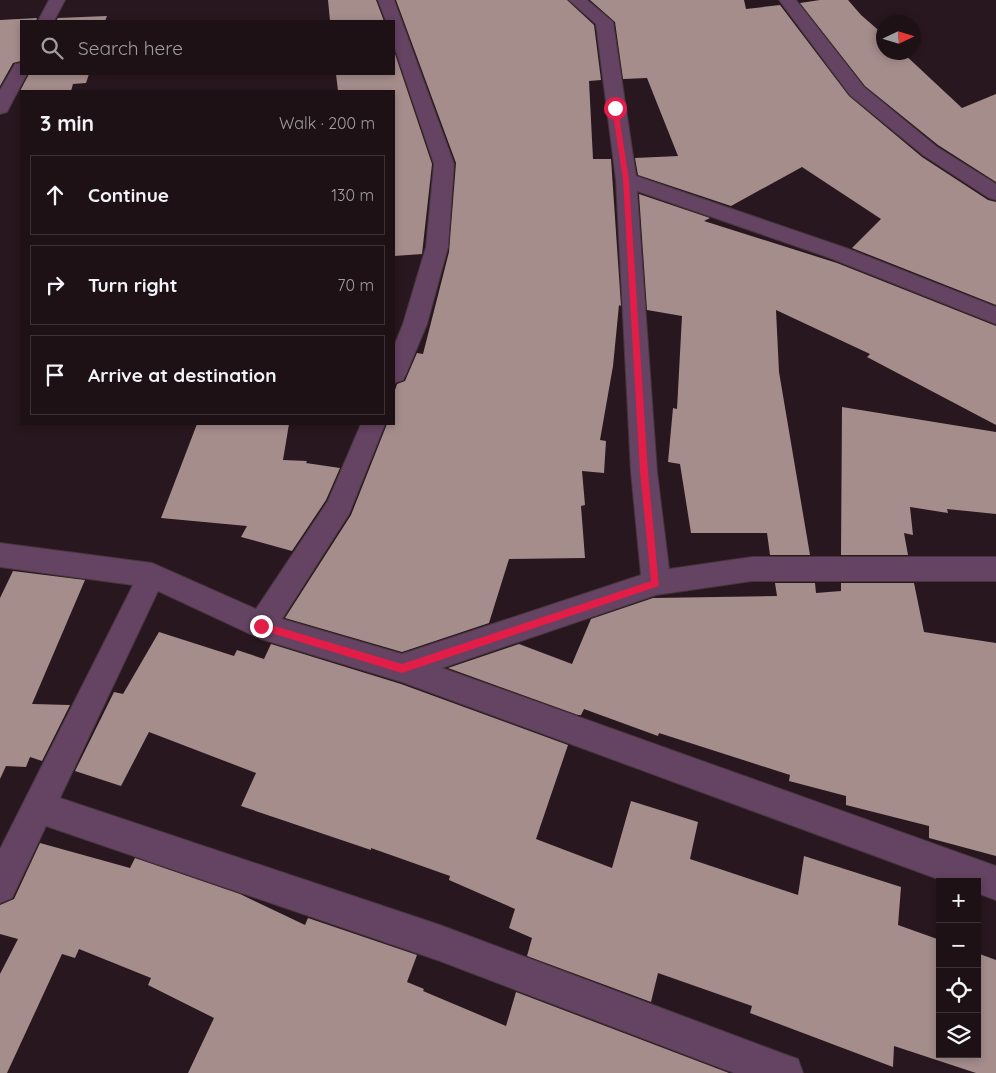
<!DOCTYPE html>
<meta charset="utf-8">
<style>
body{margin:0;font-family:Quicksand,sans-serif;background:#261a1f;color:#f1f3f6}
.controls{position:absolute;right:15px;bottom:15px;display:grid;overflow:hidden;border-radius:0px;box-shadow:0 2px 8px #0003}
.controls button{width:45px;height:45px;display:grid;place-items:center;padding:0;border:0;border-bottom:1px solid #3c3135;background:#1e1116;color:#f1f3f6;font:25px sans-serif}
.compass{position:absolute;left:876px;top:15px;width:45px;height:45px;border-radius:50%;background:#1e1116;box-shadow:0 2px 8px #0003;rotate:86deg}
.stop{position:absolute;width:15px;height:15px;margin:-11px;border:4px solid #e11d48;border-radius:50%;background:#fff}
.stop.end{background:#e11d48;border-color:#fff;box-shadow:0 1px 5px #0008}
.list{margin:0;padding:0;list-style:none}
h2{display:flex;justify-content:space-between;align-items:center;height:65px;margin:0;padding:0 20px;font-size:21px}
h2 small{font-size:16px;font-weight:400;color:#a19da1}
.list li{display:grid;grid-template-columns:32px 1fr auto;gap:15px;align-items:center;box-sizing:border-box;height:80px;margin:0 10px 10px;padding:0 10px;border:1px solid #3c3135;border-radius:0px}
.list b{display:block;font-size:19px;white-space:nowrap}
.list em{font-size:16px;font-style:normal;color:#a19da1}
.icon{flex:none;width:28px;height:28px;fill:none;stroke:currentColor;stroke-width:2;stroke-linecap:round;stroke-linejoin:round}
.map{position:relative;flex:none;width:996px;height:1073px;overflow:hidden}
.search{position:absolute;background:#1e1116;box-shadow:0 2px 8px #0003;left:20px;top:20px;width:375px;height:55px;display:flex;align-items:center;gap:12px;box-sizing:border-box;padding:0 18px;border-radius:0px;color:#a19da1;font-size:19px}
.panel{position:absolute;background:#1e1116;box-shadow:0 2px 8px #0003;left:20px;top:90px;width:375px;height:335px;border-radius:0px}
.map>svg:first-child{display:block}
</style>
<div class="map">
<svg width="996" height="1073" viewBox="0 0 996 1073">
<rect width="100%" height="100%" fill="#28171e"/>
<!-- building -->
<path fill="#a58d8c" d="M328,0h48l8,21h-54z
M396,0h171l27,25 7,55 -12,1 4,78h18l10,147 -2,-1 -6,61 -13,74 6,1 -2,32 -22,-2 3,34 -4,1 4,52 -76,1 -20,64 -87,29 -117,-34 66,-103 36,-91h7v-31l3,-9 8,-3 12,-28 6,1 26,-102 7,-89z
M590,0h154l2,9 34,-4 69,91 73,61 66,43 8,2v103l-144,-57 29,-29 -79,-52 -71,39 -93,-31 -3,-17 43,-2 -31,-78 -24,1 -8,-57z
M820,0h28l13,15 23,20v17h18l60,56 34,-14v88l-58,-37 -73,-59 -65,-83z
M107,16l-2,5h-49l2,-3z
M37,18l-1,3h-15v40l-8,2 -13,23v-66z
M394,51l38,113 -10,90 -28,2v-165h-56l-2,-17h58z
M29,74h60l-3,9 -13,1 -2,7h-51z
M639,194l71,24 -6,3 133,42 159,63v99l-129,-68 3,-3 -94,-44 3,62 31,183h-40l-3,-22h-76l-11,-69 -12,-2 5,-54 4,1 5,-93 -35,-6z
M842,407l154,25v82l-49,-5 1,4 -38,-6 3,28 -9,-2 4,22h-67z
M197,424h92l-6,36 24,1 -1,2 34,5 -14,32 -34,51 -51,-14 6,-11 -86,-8z
M13,571l72,9 -53,124 38,1 -28,56 -12,-4 -4,10 -20,-1 -6,13v-181z
M775,583h40l1,10 25,-2v-8h73l10,49 72,11v213l-67,-18v-12l-83,-21v-9l-57,-15 1,-6 -131,-42 -1,3 -74,-27 -3,6h-3l-130,-47 71,-24 53,20 19,-45 62,-21 124,-2z
M159,632l75,24 3,-6 27,9 7,-15 130,40 167,61 -32,94 76,29 19,-67 67,21 -8,37 108,36 6,-39 97,31 -3,38 42,15v114h37v-101l19,7v113h-20l-82,-27 -1,21 -143,-54 2,-7 -94,-33 -7,29 -124,-46 5,-18 -23,-10 6,-19 -66,-29 1,-4 -79,-28v2l-130,-44 15,-33 -107,-41 -28,54 -46,-15 39,-79 9,2z
M40,843l90,25 5,-10 105,36 65,31 3,-7 109,37 -10,27 17,7 -1,2 83,35 10,-34 213,81h-541l26,-55 -66,-33 3,-7 -72,-29 -4,9 -13,-4 -55,119h-7v-99l18,-35 -18,-5v-29l14,-6z"/>
<g fill="none" stroke-linecap="round" stroke-linejoin="round">
<!-- street casing -->
<g stroke="#45353b" stroke-width="2">
<path id="street" d="M49,0h16l-11,21h-16z
M378,0h16l60,164 -6,83 -21,77 -21,50 -3,6 -9,3v-37l9,-22 23,-77 8,-83 -40,-118v-25h-8z
M569,0h18l26,22 23,154 210,72 150,59v17l-166,-66 -193,-67 20,281 12,97 83,-12h244v24h-244l-96,14 -214,73 554,198v34l-19,-7v-11h-31l-544,-200 -141,-43 -103,-48 -98,207 380,127 344,129 14,5 5,14h-69l-294,-112 -394,-135 -34,72 -12,5v-54l133,-264 -133,-18v-24l152,20 104,46 72,-108 33,-77h24l-36,90 -67,105 120,35 239,-79 -10,-103 -15,-292 -20,-156z
M779,0h17l68,87 73,60 59,37v16l-7,-2 -66,-43 -73,-60z
M21,63v11h6l-18,34 -2,4 -7,2v-24l15,-26z"/>
</g>
<!-- street -->
<use href="#street" fill="#654362" fill-rule="evenodd"/>
</g>
<!-- route -->
<path fill="#e11d48" d="M615,106l3,2 11,72 19,292 11,114 -257,87 -144,-44v-6l3,-1 141,42 249,-83 -11,-109 -17,-292 -11,-72z"/>
</svg>
<div class="controls">
<button>+</button>
<button>−</button>
<button><svg class="icon" aria-label="locate" viewBox="0 0 24 24"><circle cx="12" cy="12" r="6"/><path d="M12 2v4M12 18v4M2 12h4M18 12h4"/></svg></button>
<button><svg class="icon" aria-label="layers" viewBox="0 0 24 24"><path d="M12 4l9 5-9 5-9-5zM3 14l9 5 9-5"/></svg></button>
</div>
<svg class="compass" viewBox="-18 -18 36 36"><path d="M0-13l5 13h-10z" fill="#e53935"/><path d="M0 13l5-13h-10z" fill="#a19da1"/></svg>
<div class="stop" style="left:615px;top:108px"></div>
<div class="stop end" style="left:261px;top:626px"></div>
<div class="search"><svg class="icon" aria-label="search" viewBox="0 0 24 24"><circle cx="10" cy="10" r="6"/><path d="M15 15l6 6"/></svg>Search here</div>
<section class="panel">
<h2>3 min<small>Walk · 200 m</small></h2>
<ul class="list">
<li><svg class="icon" aria-label="ahead" viewBox="0 0 24 24"><path d="M12 20V5M6 11l6-6 6 6"/></svg><div><b>Continue</b></div><em>130 m</em></li>
<li><svg class="icon" aria-label="right" viewBox="0 0 24 24"><path d="M7 20v-9h11M14 6l5 5-5 5"/></svg><div><b>Turn right</b></div><em>70 m</em></li>
<li><svg class="icon" aria-label="arrive" viewBox="0 0 24 24"><path d="M6 21V4h12l-3 4 3 4H6"/></svg><div><b>Arrive at destination</b></div></li>
</ul>
</section>
</div>
